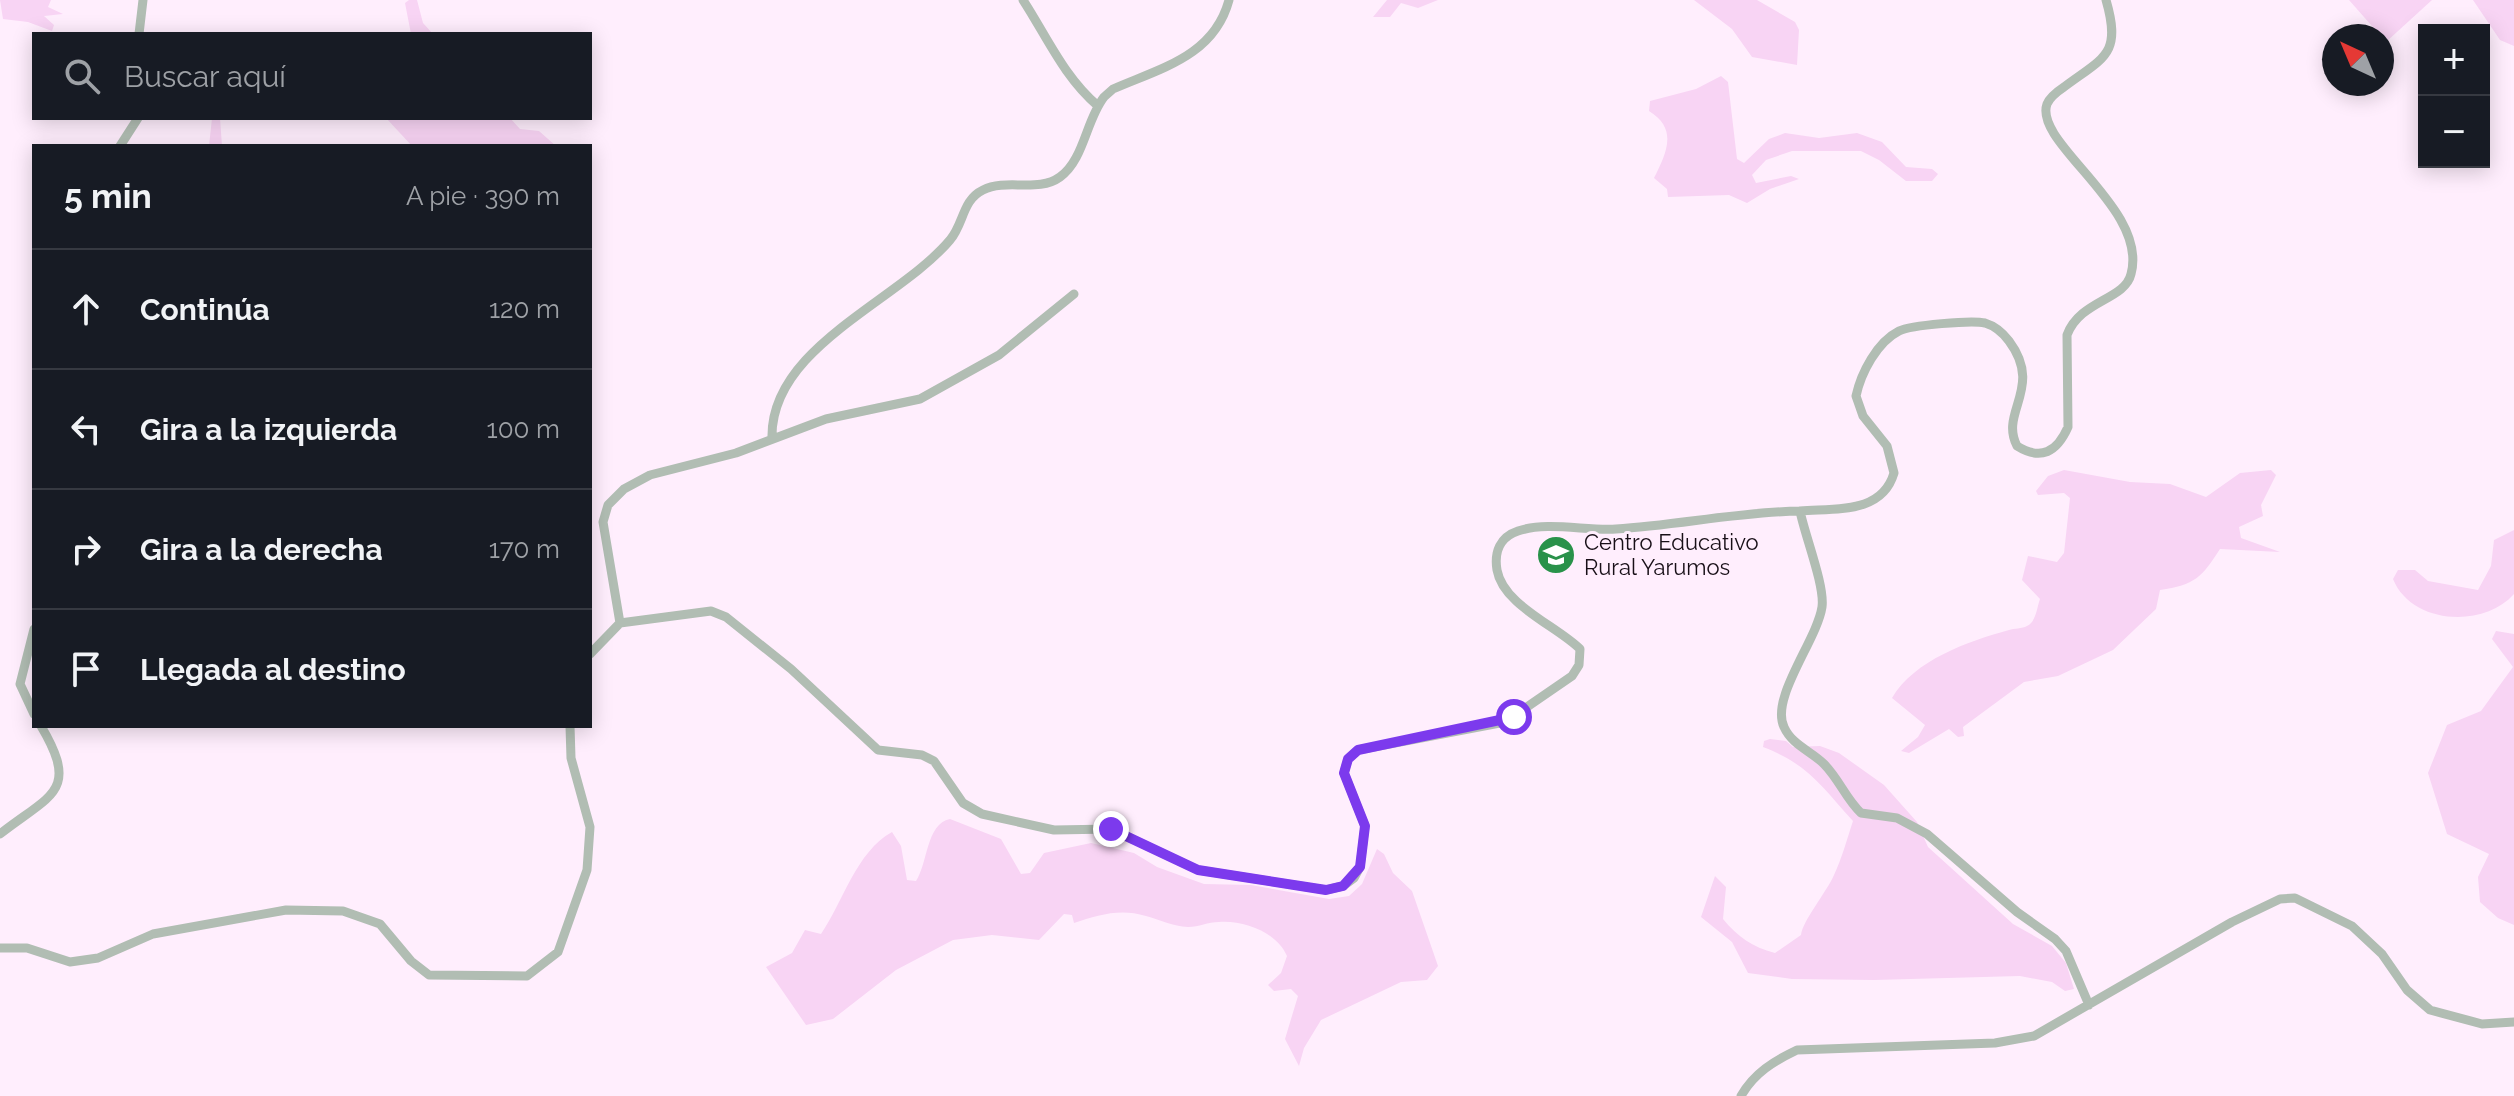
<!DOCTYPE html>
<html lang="es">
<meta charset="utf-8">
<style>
body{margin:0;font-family:Raleway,sans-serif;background:#242831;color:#f1f3f6}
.controls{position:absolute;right:24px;top:24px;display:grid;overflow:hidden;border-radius:0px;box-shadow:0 4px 20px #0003}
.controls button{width:72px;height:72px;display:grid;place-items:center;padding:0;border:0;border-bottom:2px solid #363941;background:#171b24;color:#f1f3f6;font:40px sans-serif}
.compass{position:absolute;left:2322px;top:24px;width:72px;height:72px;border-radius:50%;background:#171b24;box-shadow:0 4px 20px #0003;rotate:316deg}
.stop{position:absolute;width:24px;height:24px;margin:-18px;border:6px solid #7c3aed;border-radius:50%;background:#fff}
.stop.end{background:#7c3aed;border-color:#fff;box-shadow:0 2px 8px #0008}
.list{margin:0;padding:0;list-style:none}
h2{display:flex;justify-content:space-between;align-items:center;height:104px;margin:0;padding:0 32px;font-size:34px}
h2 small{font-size:26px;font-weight:400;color:#9ea1a6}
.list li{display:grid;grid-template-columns:52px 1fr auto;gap:24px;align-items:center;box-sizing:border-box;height:120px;padding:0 32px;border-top:2px solid #363941}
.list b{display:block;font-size:30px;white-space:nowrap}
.list em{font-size:26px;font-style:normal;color:#9ea1a6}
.icon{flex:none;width:44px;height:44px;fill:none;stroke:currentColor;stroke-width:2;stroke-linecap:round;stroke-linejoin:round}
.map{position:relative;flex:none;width:2514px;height:1096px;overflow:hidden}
.search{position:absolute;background:#171b24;box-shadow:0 4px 20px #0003;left:32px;top:32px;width:560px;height:88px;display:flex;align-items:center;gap:20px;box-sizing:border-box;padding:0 28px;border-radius:0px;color:#9ea1a6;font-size:30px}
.panel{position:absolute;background:#171b24;box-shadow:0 4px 20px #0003;left:32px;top:144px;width:560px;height:584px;border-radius:0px}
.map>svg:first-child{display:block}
</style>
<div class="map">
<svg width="2514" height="1096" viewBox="0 0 2514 1096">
<rect width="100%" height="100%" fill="#ffeefd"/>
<!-- green -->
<path fill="#f8d4f4" d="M0,0h51l-3,7 15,7 -19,2 10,9 -2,6 -24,-9 -25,-3z
M409,0h8l6,23 10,11h-22l-6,-31z
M1387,0h51l-20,8 -17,-5 -11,14h-17z
M1694,0h63l38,22 4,8 -2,35 -45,-8 -20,-28z
M2349,0h83l-46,42z
M2473,0h41v46l-14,-6z
M1721,76l7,6 9,77 7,4 25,-24 16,-6 34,5 38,-5 25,9 24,25 26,2 6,5 -6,7h-26l-27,-21 -18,-9h-69l-26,9 -14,15 4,8 35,-7 8,3 -29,10 -23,14 -18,-8 -61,2 -1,-8 -13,-11c13,-26 24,-49 -5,-67l1,-10 46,-12z
M212,118h8l2,28h-13z
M386,118h124l10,11 19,2 17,15h-144z
M2064,470l66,12 40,2 36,13 34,-24 31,-3 5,5 -15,30 2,11 -24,11 2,11 39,14 -60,-3c-18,28 -25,36 -60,41l-4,19 -43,41 -55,26 -34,6 -61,45 1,9 -6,1 -9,-8 -40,24 -8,-2 17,-14 7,-12 -33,-27c22,-38 77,-57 117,-68 5,-2 13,-1 18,-4 9,-4 10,-19 13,-27l-18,-19 6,-24 29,6 7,-9 6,-55 -6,-5 -26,2 -2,-4 12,-15z
M2514,530v64c-31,35 -103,30 -121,-15l5,-9h17l13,11 50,9 13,-24 3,-26z
M2496,631l18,3v291l-16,-7 -18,-16 -2,-25 11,-23 -42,-20 -19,-61 19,-48 34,-14 32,-44 -21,-28z
M1770,739l16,2 7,6 27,-1 19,7 45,32 33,37 11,25 85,77 39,22 14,17 8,26 -9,2 -13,-9 -32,-6 -146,4 -82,-1 -44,-6 -16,-31 -31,-25 14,-41 11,11 -3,32c15,18 29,28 52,34l26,-18c2,-15 25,-42 33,-60 8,-17 13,-36 19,-54 -31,-34 -45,-57 -90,-74l1,-6z
M950,819l51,20 20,35 9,-1 14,-20 47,-10 43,10 23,14 47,17 47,1 78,14 20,-3 13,-12 15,-35 7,5 9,19 19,18 26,75 -11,14 -26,2 -80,38 -17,28 -5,18 -14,-27 13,-43 -7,-7 -17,2 -6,-6 13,-12 6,-17c-10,-24 -44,-36 -68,-34 -11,0 -20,5 -31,5 -15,-1 -28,-7 -42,-11 -26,-8 -48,-1 -72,7l-2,-8 -8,-1 -25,26 -47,-5 -39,5 -57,30 -63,49 -27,6 -40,-58 26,-14 13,-23 16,4c22,-32 35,-82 71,-102l9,14 6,34 9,1c12,-18 10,-57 34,-62z"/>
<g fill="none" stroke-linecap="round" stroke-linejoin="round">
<!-- street -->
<path stroke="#b1bdb3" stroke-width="9" d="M1023,0c24,37 41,77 75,106
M139,34l4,-34
M120,146l18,-28
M772,438c-2,-91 127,-137 178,-198 14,-16 12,-40 33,-50 24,-12 55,3 77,-13 24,-17 26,-57 44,-80l9,-8c48,-21 101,-33 116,-89
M620,623l-17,-101 5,-17 16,-16 26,-14 86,-22 90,-34 94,-20 79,-44 75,-61
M34,629l-14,55 14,30
M590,654l30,-31 91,-12 15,6 65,52 87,81 44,5 12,6 29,42 19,11 72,16 57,-1 87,41 128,20 17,-4 11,-8 6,-11 5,-41 -21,-53 4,-14 10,-9 147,-28 67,-46 7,-11 1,-16c-23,-23 -77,-44 -83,-79 -3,-18 3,-33 21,-39 29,-10 68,0 98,-2 62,-4 123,-17 184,-18
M0,834c51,-40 80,-42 41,-108
M0,948h27l43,14 28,-4 55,-24 133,-24 57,1 37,13 31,37 18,14 98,1 31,-24 29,-82 3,-43 -19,-69 -1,-32
M2089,1005l-23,-54 -11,-12 -38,-27 -90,-78 -30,-16 -36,-5c-15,-14 -22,-34 -37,-49 -13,-13 -32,-19 -40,-37 -14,-29 33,-87 38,-120 3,-21 -17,-71 -22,-96 36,-3 82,3 94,-38l-7,-27 -24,-30 -7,-20c5,-23 21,-54 43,-65 12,-6 73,-11 86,-8 10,3 18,10 24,18 35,47 -10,71 8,105 24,15 40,6 51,-19l-1,-92c13,-35 58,-35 64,-61 18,-66 -98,-131 -84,-170 3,-7 11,-13 17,-17 40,-30 58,-32 42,-87
M1741,1096c13,-23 33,-35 56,-46l198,-7 39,-7 198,-114 48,-23 15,-1 57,28 30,28 25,36 23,20 52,14 32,-2"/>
</g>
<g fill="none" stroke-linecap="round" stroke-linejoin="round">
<!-- route -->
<path stroke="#7c3aed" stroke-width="10" d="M1111,829l87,41 128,20 17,-4 17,-19 5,-41 -21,-53 4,-14 10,-9 156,-33"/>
</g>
<!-- icons -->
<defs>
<g id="school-disc" transform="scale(2)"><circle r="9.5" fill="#29924a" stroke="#ffeefd"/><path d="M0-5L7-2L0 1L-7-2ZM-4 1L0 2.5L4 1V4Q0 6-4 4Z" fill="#fff"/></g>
</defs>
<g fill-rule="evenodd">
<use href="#school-disc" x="1556" y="555"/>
</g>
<g text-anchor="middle" stroke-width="6" stroke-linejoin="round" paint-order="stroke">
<!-- poi labels -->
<g font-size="22" fill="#180f17" stroke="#ffeefd" text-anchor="start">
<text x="1584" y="550">Centro Educativo<tspan x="1584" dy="25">Rural Yarumos</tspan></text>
</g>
</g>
</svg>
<div class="controls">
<button>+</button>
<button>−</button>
</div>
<svg class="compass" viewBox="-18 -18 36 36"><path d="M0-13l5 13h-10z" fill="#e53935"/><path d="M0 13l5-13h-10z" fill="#9ea1a6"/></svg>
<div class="stop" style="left:1514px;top:717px"></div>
<div class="stop end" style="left:1111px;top:829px"></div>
<div class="search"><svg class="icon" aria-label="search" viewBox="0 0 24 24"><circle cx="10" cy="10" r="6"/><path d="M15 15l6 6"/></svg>Buscar aquí</div>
<section class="panel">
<h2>5 min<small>A pie · 390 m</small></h2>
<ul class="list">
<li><svg class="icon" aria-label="ahead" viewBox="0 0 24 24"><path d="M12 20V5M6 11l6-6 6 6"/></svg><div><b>Continúa</b></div><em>120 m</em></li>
<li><svg class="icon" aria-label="left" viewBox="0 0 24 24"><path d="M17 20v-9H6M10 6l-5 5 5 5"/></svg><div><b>Gira a la izquierda</b></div><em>100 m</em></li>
<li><svg class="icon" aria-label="right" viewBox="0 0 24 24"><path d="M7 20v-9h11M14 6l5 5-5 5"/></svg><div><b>Gira a la derecha</b></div><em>170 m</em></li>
<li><svg class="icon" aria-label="arrive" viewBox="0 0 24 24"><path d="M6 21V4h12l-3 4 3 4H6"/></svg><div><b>Llegada al destino</b></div></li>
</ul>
</section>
</div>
